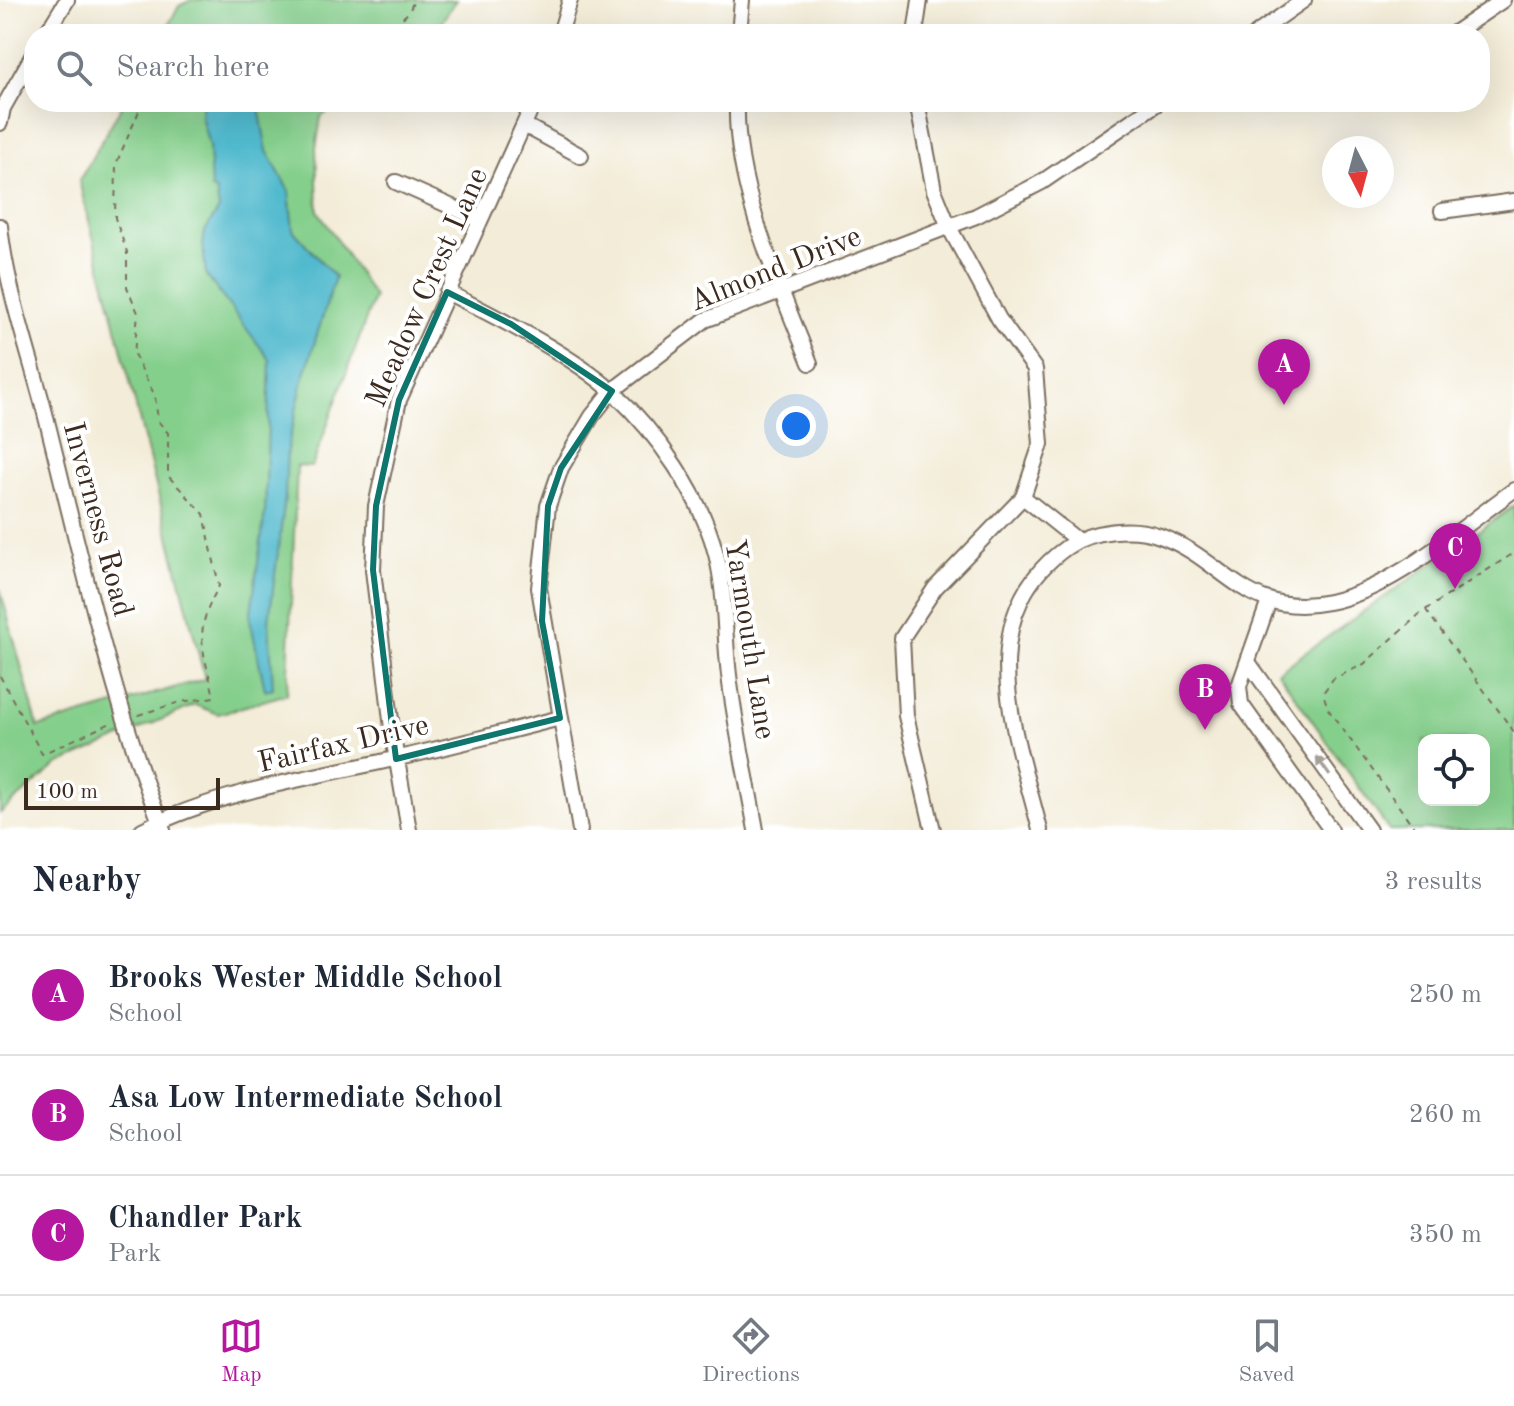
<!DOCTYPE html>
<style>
body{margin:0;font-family:"Old Standard TT",serif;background:#f2f2f3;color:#1f2937}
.controls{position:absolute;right:24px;bottom:24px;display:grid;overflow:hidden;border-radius:16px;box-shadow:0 8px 32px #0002}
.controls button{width:72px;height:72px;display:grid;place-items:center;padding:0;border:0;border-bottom:2px solid #e0e1e3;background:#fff;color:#1f2937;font:40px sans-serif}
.compass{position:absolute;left:1322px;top:136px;width:72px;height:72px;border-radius:50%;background:#fff;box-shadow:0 8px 32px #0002;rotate:174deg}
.scale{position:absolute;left:24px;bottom:20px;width:196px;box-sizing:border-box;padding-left:8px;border:4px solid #3b2a1e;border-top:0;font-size:22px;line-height:28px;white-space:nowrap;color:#3b2a1e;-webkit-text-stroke:6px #fff;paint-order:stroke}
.you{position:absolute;left:796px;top:426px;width:28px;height:28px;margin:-20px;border:6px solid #fff;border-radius:50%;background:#1a73e8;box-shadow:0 0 0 12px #1a73e833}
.badge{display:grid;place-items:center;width:52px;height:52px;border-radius:50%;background:#b5179e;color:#fff;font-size:26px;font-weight:700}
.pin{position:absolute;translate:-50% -66px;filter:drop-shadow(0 2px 4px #0008)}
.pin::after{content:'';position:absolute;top:42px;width:28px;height:24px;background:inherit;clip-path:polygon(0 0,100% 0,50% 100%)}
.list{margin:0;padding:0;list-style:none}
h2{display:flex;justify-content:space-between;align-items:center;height:104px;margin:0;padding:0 32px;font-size:34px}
h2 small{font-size:26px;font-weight:400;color:#747a83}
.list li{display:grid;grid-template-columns:52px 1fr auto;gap:24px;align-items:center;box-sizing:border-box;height:120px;padding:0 32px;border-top:2px solid #e0e1e3}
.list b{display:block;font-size:30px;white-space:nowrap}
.list p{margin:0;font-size:26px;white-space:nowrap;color:#747a83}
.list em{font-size:26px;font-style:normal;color:#747a83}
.icon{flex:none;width:44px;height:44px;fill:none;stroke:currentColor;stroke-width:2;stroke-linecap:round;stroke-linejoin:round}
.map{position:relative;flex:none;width:1514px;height:830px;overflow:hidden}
.search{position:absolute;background:#fff;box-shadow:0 8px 32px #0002;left:24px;right:24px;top:24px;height:88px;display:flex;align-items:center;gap:20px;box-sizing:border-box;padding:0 28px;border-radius:32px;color:#747a83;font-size:30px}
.sheet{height:464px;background:#fff}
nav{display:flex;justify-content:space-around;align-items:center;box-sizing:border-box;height:112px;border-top:2px solid #e0e1e3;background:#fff;font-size:22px;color:#747a83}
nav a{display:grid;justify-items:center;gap:4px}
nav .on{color:#b5179e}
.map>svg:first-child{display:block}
</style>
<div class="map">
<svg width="1514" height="830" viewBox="0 0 1514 830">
<rect width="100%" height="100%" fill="#fff"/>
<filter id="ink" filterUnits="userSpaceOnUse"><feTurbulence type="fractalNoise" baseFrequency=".0125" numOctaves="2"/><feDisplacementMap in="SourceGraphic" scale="16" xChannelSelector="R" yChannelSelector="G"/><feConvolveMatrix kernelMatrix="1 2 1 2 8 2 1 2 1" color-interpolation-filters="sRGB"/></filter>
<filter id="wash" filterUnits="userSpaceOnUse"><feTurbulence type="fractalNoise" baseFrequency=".006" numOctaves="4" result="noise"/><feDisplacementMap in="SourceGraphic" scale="32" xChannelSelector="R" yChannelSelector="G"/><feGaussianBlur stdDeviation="1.8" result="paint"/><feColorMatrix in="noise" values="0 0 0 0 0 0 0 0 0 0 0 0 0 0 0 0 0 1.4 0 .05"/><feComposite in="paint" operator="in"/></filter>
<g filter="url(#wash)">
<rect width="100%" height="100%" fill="#f3ecd8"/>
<!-- green -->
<path fill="#85cf8c" stroke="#607c55" stroke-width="2" fill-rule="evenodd" d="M191,0h265l-14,21 -17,13h-262l16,-28z
M124,102h216l-19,15 -5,31 2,63 56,86 -62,170 -15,-1 -10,228 -69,20 -23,-9 -138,60 -57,48v-224l38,138 167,-48 -126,-498z
M1514,506v324h-125l-111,-158zM1424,740h60v60h-60z"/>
<!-- water -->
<path fill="#51bace" stroke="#467276" stroke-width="2" d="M203,102h55l9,49 22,40 4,39 42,47 -32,103 -16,70 -2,48 -16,123 4,67 -8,2 -15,-71 15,-107 5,-152 -64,-85 -3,-30 2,-14 14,-22 -3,-18 -5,-2 -2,-43 -8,-30z"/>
</g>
<g filter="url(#ink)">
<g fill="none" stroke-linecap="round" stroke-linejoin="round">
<!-- minor casing -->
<g stroke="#7b6e5f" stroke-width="18">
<path id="minor" d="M46,34l21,-34
M560,34l10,-34
M739,34l3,-34
M915,34l5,-34
M1256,34l48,-34
M1453,34l50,-34
M737,102c-3,84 42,183 73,261
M917,102l17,88 15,37 50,92 36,50 6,75 -18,53 -88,91 -33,50 4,78 27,114
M0,123l3,-15 31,-55
M526,126l55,30
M396,182l83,37
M1442,211l72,-10
M0,226c7,66 31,131 47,195 34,137 65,278 116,409
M447,292c51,26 124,62 166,100 44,41 88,103 103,162 10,39 8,81 13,121 6,52 18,104 27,155
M1023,497l54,43
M1269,601l-30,85 2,18 90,126
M1248,662l121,168
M142,830c79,-39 167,-52 252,-71 55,-12 111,-27 166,-41
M409,830l-16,-93 -20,-167 3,-64 23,-106 135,-298
M580,830l-41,-242 9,-82 13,-38 31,-52 20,-25 93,-71 271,-104 66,-34 117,-80
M1040,830c-24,-96 -72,-213 27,-283 24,-17 66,-21 93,-11 65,23 84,83 169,66 65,-13 131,-74 185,-112"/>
</g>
<!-- path -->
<path stroke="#7b6e5f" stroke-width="2" stroke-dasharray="6 6" stroke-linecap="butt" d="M385,34l24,-22 5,-12
M1426,610l88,122
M0,676l42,78 71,-32
M138,715l42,-13 34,-5c-11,-52 -22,-62 5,-111l-15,-72 -36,-38v-43l-10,-12 -3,-25 -21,-42 4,-41 -11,-26v-35l-12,-34 1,-54 27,-62
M1416,830l-88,-121 -5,-16 10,-14 31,-15 58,-52 92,-59"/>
<!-- minor -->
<use href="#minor" stroke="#fff" stroke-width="14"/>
</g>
<!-- one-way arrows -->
<defs><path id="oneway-solid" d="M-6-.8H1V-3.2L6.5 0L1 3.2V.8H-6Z" transform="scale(2)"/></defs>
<use fill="#a79f9a" href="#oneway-solid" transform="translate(1323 766) rotate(-125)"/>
</g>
<!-- marked area -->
<path fill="none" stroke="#0f766e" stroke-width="6" stroke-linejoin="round" d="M447,292l64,32 101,67 -51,77 -13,38 -6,115 18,97 -164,41 -23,-189 3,-64 23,-106z"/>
<g text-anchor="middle" stroke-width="8" stroke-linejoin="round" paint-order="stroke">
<!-- street labels -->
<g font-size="30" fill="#3b2a1e" stroke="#fff">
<text transform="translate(775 268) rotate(-22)" y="10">Almond Drive</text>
<text transform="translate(426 287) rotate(-66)" y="10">Meadow Crest Lane</text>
<text transform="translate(99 519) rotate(75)" y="10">Inverness Road</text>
<text transform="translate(751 639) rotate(81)" y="10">Yarmouth Lane</text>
<text transform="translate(343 743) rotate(-13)" y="10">Fairfax Drive</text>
</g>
</g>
</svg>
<div class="controls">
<button><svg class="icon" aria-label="locate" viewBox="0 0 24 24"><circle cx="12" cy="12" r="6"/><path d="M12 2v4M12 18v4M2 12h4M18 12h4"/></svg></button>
</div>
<svg class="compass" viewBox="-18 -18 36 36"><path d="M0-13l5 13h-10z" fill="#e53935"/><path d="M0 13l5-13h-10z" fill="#747a83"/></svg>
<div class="scale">100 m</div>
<div class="you"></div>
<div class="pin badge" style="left:1284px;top:405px">A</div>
<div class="pin badge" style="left:1205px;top:730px">B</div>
<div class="pin badge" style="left:1455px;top:589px">C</div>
<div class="search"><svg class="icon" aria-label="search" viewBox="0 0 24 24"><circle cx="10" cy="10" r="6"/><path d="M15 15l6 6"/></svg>Search here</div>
</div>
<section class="sheet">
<h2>Nearby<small>3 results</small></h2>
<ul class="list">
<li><span class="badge">A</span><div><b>Brooks Wester Middle School</b><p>School</p></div><em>250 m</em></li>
<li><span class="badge">B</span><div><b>Asa Low Intermediate School</b><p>School</p></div><em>260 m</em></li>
<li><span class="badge">C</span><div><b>Chandler Park</b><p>Park</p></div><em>350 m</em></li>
</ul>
</section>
<nav>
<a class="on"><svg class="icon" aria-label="map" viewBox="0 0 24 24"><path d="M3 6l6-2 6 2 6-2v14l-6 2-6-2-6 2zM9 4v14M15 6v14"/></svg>Map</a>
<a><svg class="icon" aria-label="directions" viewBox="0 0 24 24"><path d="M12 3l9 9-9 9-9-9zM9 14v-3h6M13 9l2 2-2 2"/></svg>Directions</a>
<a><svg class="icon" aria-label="saved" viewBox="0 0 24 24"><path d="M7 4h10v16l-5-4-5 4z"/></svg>Saved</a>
</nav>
